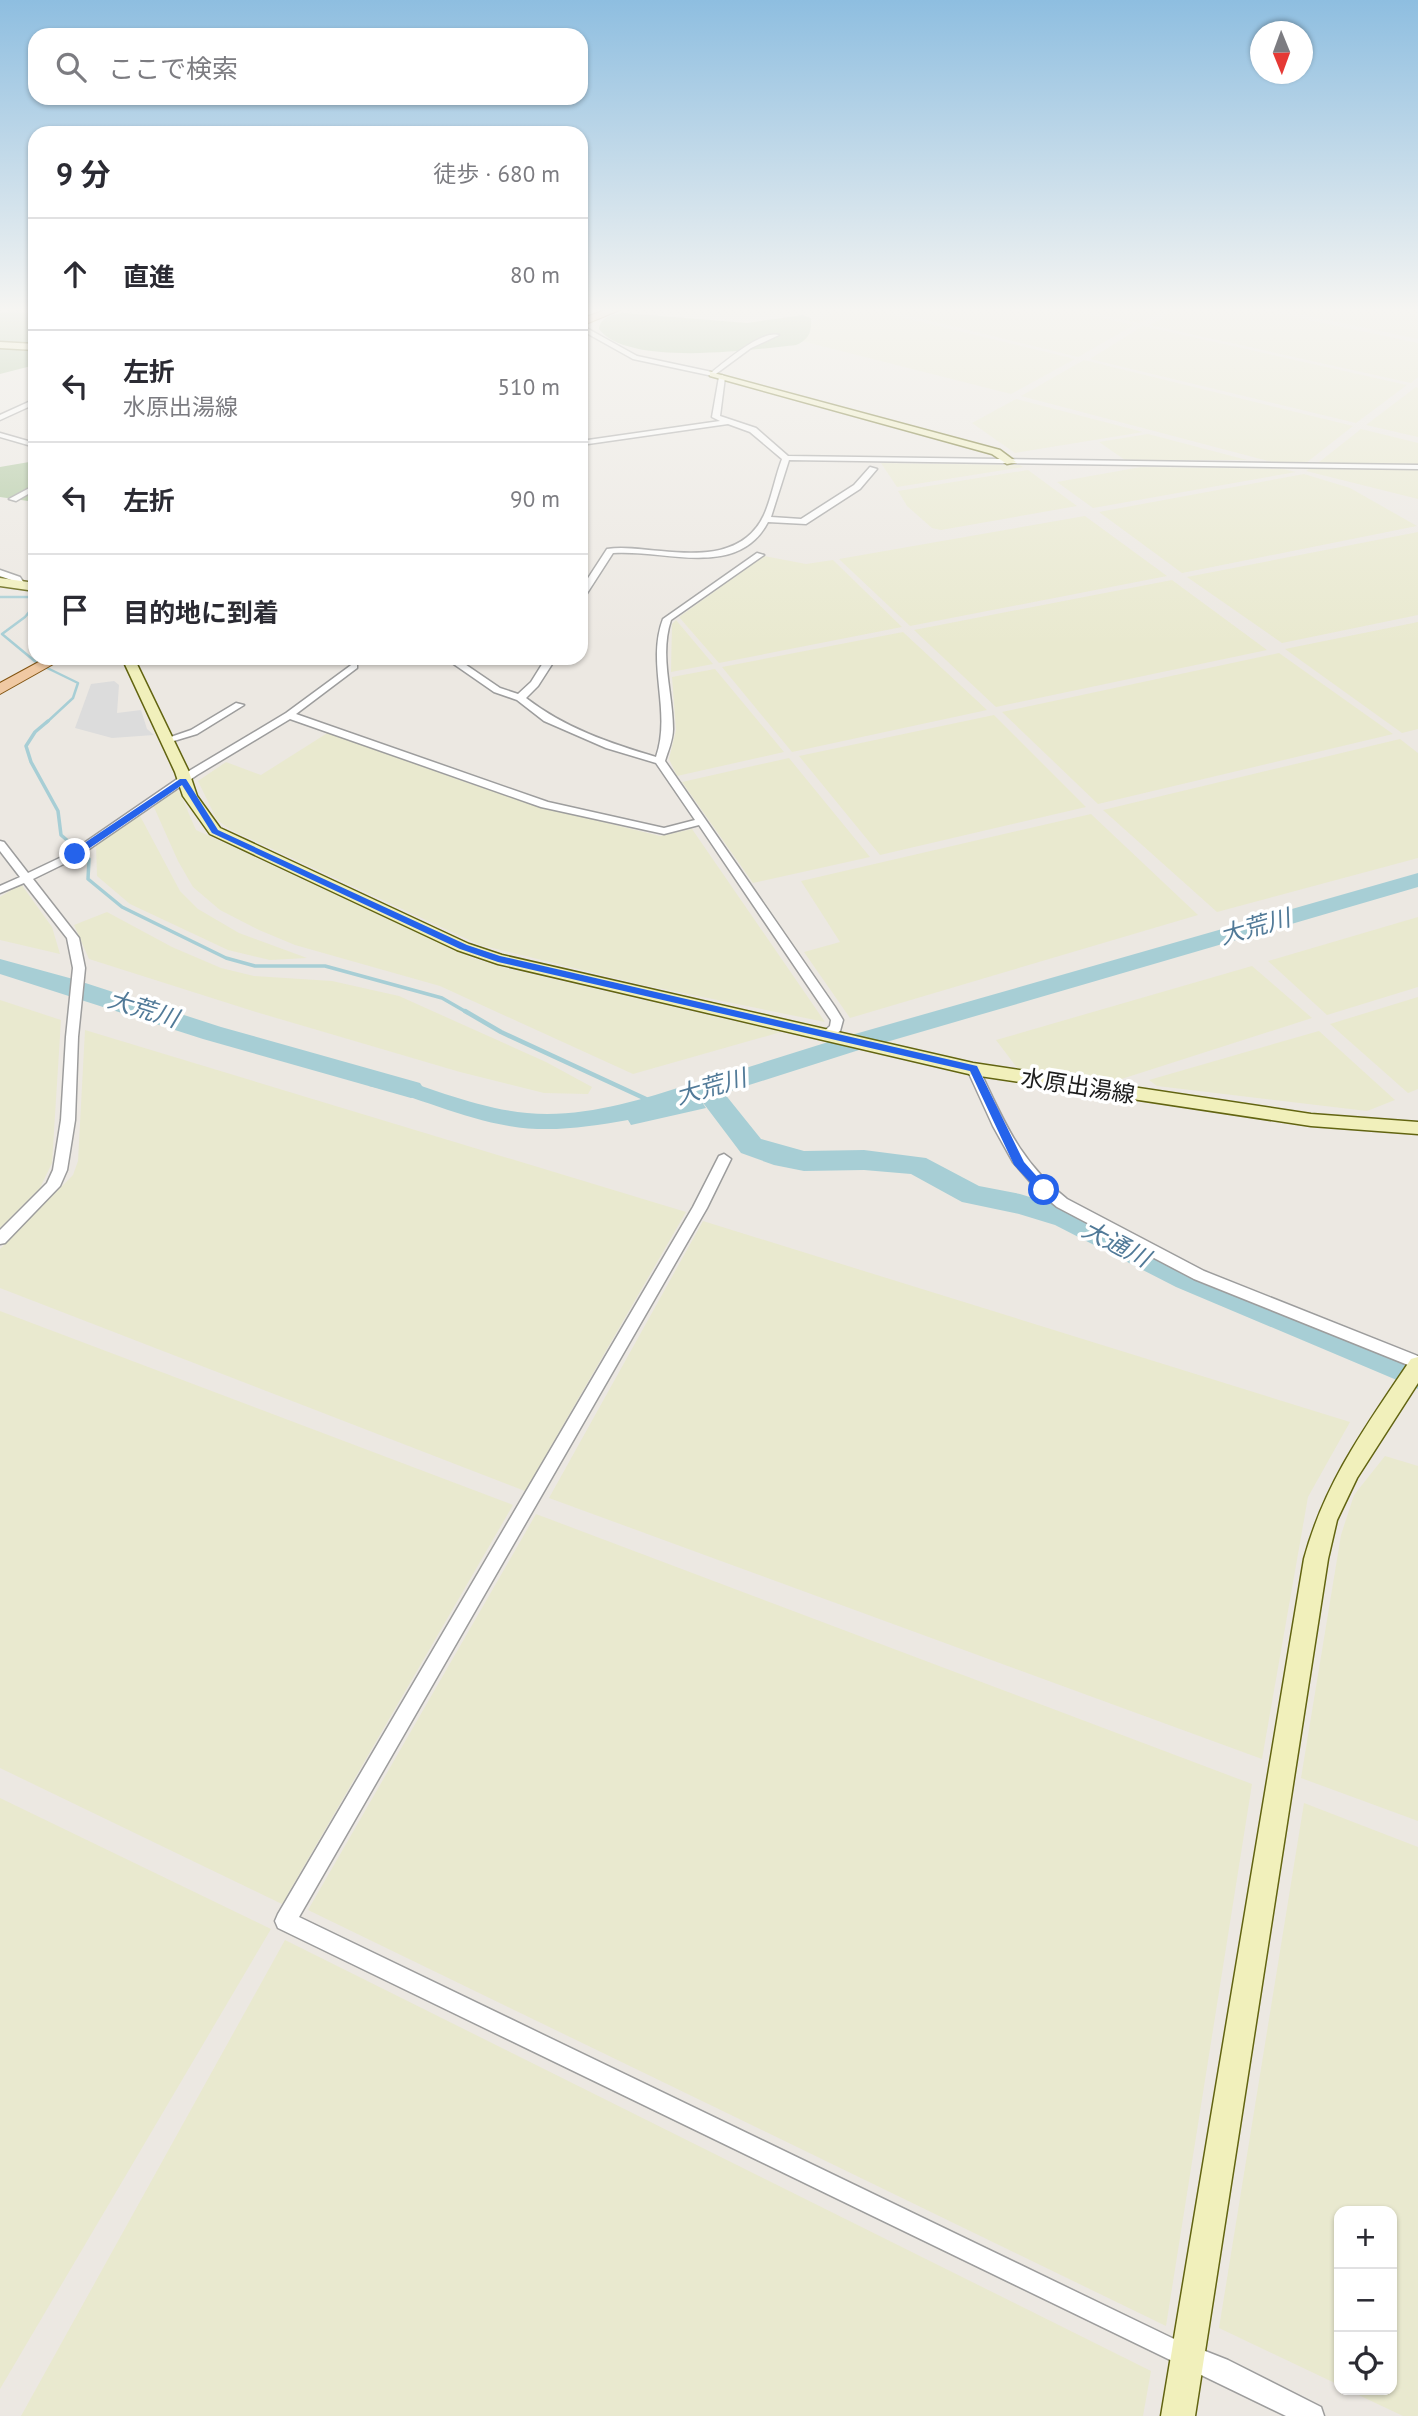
<!DOCTYPE html>
<html lang="ja">
<meta charset="utf-8">
<style>
body{margin:0;font-family:"PT Sans","Noto Sans JP",sans-serif;background:#f7f7f7;color:#2b2b33}
.controls{position:absolute;right:21px;bottom:21px;display:grid;overflow:hidden;border-radius:14px;box-shadow:0 2px 5px #0004}
.controls button{width:63px;height:63px;display:grid;place-items:center;padding:0;border:0;border-bottom:2px solid #e1e1e2;background:#fff;color:#2b2b33;font:35px sans-serif}
.compass{position:absolute;left:1250px;top:21px;width:63px;height:63px;border-radius:50%;background:#fff;box-shadow:0 2px 5px #0004;rotate:179deg}
.stop{position:absolute;width:21px;height:21px;margin:-16px;border:5px solid #2563eb;border-radius:50%;background:#fff}
.stop.end{background:#2563eb;border-color:#fff;box-shadow:0 2px 7px #0008}
.list{margin:0;padding:0;list-style:none}
h2{display:flex;justify-content:space-between;align-items:center;height:91px;margin:0;padding:0 28px;font-size:30px}
h2 small{font-size:23px;font-weight:400;color:#7c7c81}
.list li{display:grid;grid-template-columns:46px 1fr auto;gap:21px;align-items:center;box-sizing:border-box;height:112px;padding:0 28px;border-top:2px solid #e1e1e2}
.list b{display:block;font-size:26px;white-space:nowrap}
.list p{margin:0;font-size:23px;white-space:nowrap;color:#7c7c81}
.list em{font-size:23px;font-style:normal;color:#7c7c81}
.icon{flex:none;width:38px;height:38px;fill:none;stroke:currentColor;stroke-width:2;stroke-linecap:round;stroke-linejoin:round}
.map{position:relative;flex:none;width:1418px;height:2416px;overflow:hidden}
.search{position:absolute;background:#fff;box-shadow:0 2px 5px #0004;left:28px;top:28px;width:560px;height:77px;display:flex;align-items:center;gap:18px;box-sizing:border-box;padding:0 24px;border-radius:21px;color:#7c7c81;font-size:26px}
.panel{position:absolute;background:#fff;box-shadow:0 2px 5px #0004;left:28px;top:126px;width:560px;height:539px;border-radius:21px}
.map>svg:first-child{display:block}
</style>
<div class="map">
<svg width="1418" height="2416" viewBox="0 0 1418 2416">
<rect width="100%" height="100%" fill="#ece8e2"/>
<!-- farmland -->
<path fill="#e9e9cf" d="M847,307h12l216,52 -64,35 -229,-58z
M874,307h180l80,18 -56,32z
M1067,307h101l-29,16z
M1182,307h66l170,36v34l-7,6 -261,-58z
M1267,307h113l38,8v24z
M1143,326l264,59 -51,38 -266,-64z
M1084,360l269,66 -47,37h-30l-255,-67z
M1416,387l2,1v49l-52,-12z
M1016,399l127,33 -128,21 -43,-30z
M1361,429l57,14v21l-100,-1z
M1148,434l99,26h-122l-26,-18z
M881,463l139,2 3,2 -126,20z
M1141,467l142,2 13,3 -203,36 -36,-26z
M1309,469l109,1v29l-112,-28z
M1028,470l49,36 -136,24 -9,-2 -25,-22 -9,-15z
M1304,474l46,14 67,38 -235,47 -83,-61z
M1085,516l82,60 -257,50 -71,-67z
M1418,532v83l-136,28 -95,-66z
M764,556l42,8 27,-4 69,67 -183,36 -40,-46z
M1172,580l95,70 -271,57 -82,-77z
M676,620l37,44 -42,8 1,-48z
M1418,622v107l-16,4 -117,-84z
M903,632l84,78 -195,42 -70,-85z
M1279,653l114,81 -295,70 -96,-92z
M715,669l69,83 -107,24 -8,-17 7,-29 -4,-53z
M994,715l92,92 -206,48 -81,-99z
M329,732l136,50 77,25 118,29 32,-7 133,193 -186,-38 -159,-39 -249,-115 -14,-10 -19,-39 28,-19 35,13z
M1400,739l18,14v105l-201,54 -114,-102z
M789,758l81,99 -117,26 -71,-101z
M175,791h4l17,39 276,128 33,10 276,64 -148,42 -193,-88 -145,-41 -36,-15 -39,-20 -27,-23 -15,-26 -25,-56z
M139,814l41,77 18,18 41,24 68,25 -37,2 -42,-10 -98,-46 -33,-28 -1,-31z
M1091,814l107,101 -348,103 -46,-66 36,-10 -39,-61z
M21,884l31,43 8,27 -60,-14v-43z
M107,912l65,35 49,21 33,8 78,5 67,15 147,66 46,25 -4,7 -44,-1 -84,-21 -204,-60 -167,-53 -15,-34z
M1418,917v70l-91,28 -59,-54z
M1252,966l60,52 -203,65 -91,-14 -22,-29z
M1418,997v92l-10,4 -78,-69z
M0,1000l61,20 -9,143 -12,25 -40,40z
M85,1030l601,182 -161,279 -525,-203v-39l73,-74 5,-14z
M1319,1031l76,69 -28,11 -210,-25 -8,-6z
M703,1221l647,201 -42,75 -46,262 -713,-261z
M0,1311l513,194 -231,399 -282,-136z
M1385,1456l33,10v355l-117,-43 40,-243 13,-40z
M536,1514l716,270 -86,542 -858,-416z
M0,1798l271,131 -271,460z
M1304,1803l114,44v569h-15l-55,-26h44v-179h-53v174l-120,-57z
M285,1940l866,431 -8,45h-1122z"/>
<!-- forest -->
<path fill="#acc69c" d="M35,307v58l-35,9v-61z
M624,313l123,10 56,-8 8,3c1,14 -2,22 -15,27 -44,5 -169,22 -197,-16 1,-12 15,-15 25,-16z
M35,461v41l-35,-5v-30z"/>
<!-- parking -->
<path fill="#dcdcdc" d="M114,681l5,4 -2,28 24,-3 6,19 7,6 -42,3 -37,-10 16,-44z"/>
<!-- water -->
<path fill="#a7ced5" d="M382,1073c45,14 98,36 145,40 56,5 111,-12 163,-29l16,24 -75,17 -3,-5c-40,7 -79,13 -119,6 -48,-8 -93,-30 -140,-40z"/>
<g fill="none" stroke-linecap="round" stroke-linejoin="round">
<!-- stream-far2 -->
<path stroke="#a7ced5" stroke-width="2.5" d="M0,597h35
M35,605l-10,12 -23,17 35,29 41,20 -5,15 -27,25"/>
<!-- stream-far1 -->
<path stroke="#a7ced5" stroke-width="3.5" d="M48,721l-13,11 -9,14 5,16 27,49 3,24 28,24 -1,20 34,28 104,51 29,8h70l117,32 26,15"/>
<!-- stream -->
<path stroke="#a7ced5" stroke-width="4.5" d="M465,1011l36,21 145,67"/>
<!-- river -->
<path fill="#a7ced5" fill-rule="evenodd" d="M1418,873v14l-559,163 -135,43 37,46 43,12 60,-1 62,8 53,28 41,8 55,17 121,60 222,93v25l-242,-102 -121,-62 -36,-11 -57,-12 -51,-28 -47,-4 -60,1 -30,-6 -33,-12 -40,-53 -42,13 -9,-3 -4,-6 4,-6 191,-60z
M0,959l73,20 148,48 199,56 4,6 -4,6 -9,3 -208,-59 -203,-65z"/>
<!-- street casing -->
<g stroke="#9d9d9d" stroke-width="3">
<path id="street" d="M581,325l56,31 75,16c14,-11 50,-42 67,-37l-28,13 -38,28 -80,-17 -52,-29z
M722,375l3,2 -5,39 36,12 32,28 630,9v4l-629,-9 -18,57 30,2 53,-34 16,-18 7,2 -17,20 -54,35 -38,-2c-30,58 -104,27 -155,31l-29,45 -3,1v-10l26,-40c18,-3 36,1 54,2 39,4 84,5 103,-36 8,-18 11,-38 18,-56l-32,-27 -22,-8 -147,21v-4l139,-20 -8,-4 7,-40z
M35,399v5l-35,16v-5z
M0,433l35,10v4l-35,-10z
M35,485v5l-19,11 -7,-2z
M757,553l7,2 -93,65c-12,36 2,73 2,109 0,11 -5,22 -8,32l170,246 8,13 -3,11 -9,6h-8l-2,-3 9,-8 1,-6 -132,-195 -35,9 -123,-27 -251,-88 -93,56 -121,83 -43,21 46,59 6,30 -7,69 -3,83 -8,50 -7,16 -55,57 -5,1v-14l47,-47 6,-13 8,-50 5,-83 7,-69 -6,-30 -43,-55 -24,10v-7l20,-9 -20,-26v-10l4,1 24,31 40,-19 121,-83 97,-58 68,-50 3,1v4l-61,46 252,88 116,26 31,-8 -39,-57 -50,-15 -62,-27 -27,-21 -23,-8 -49,-34h11l44,30 18,6 13,-12 15,-24h10l-18,28 -12,12c39,30 83,45 130,59 16,-46 -10,-93 7,-138z
M0,570l20,7 4,6 -7,2 -3,-4 -14,-5z
M236,703l8,2 -47,29 -30,9 -5,-3 29,-10z
M973,1065l6,4c26,54 40,92 88,130l137,72 214,85v13l-224,-90 -137,-72 -18,-15 -26,-30 -20,-36 -26,-57z
M724,1154l7,5 -24,49 -408,709 873,421 56,22 93,47 3,9h-38l-1008,-488 -3,-7 3,-7 415,-707 26,-51z"/>
</g>
<!-- secondary casing -->
<g stroke="#626411" stroke-width="3">
<path id="secondary" d="M0,342l35,2v6l-35,-2z
M710,372l290,78 16,12 -9,2 -15,-10 -282,-78z
M0,578l35,5v8l-35,-5z
M122,658h12l55,114 8,24 23,32 249,116 33,11 471,108 338,51 107,8v12l-107,-8 -338,-51 -475,-111 -41,-14 -247,-116 -27,-38 -8,-24z
M1418,1357v26l-61,95 -20,42 -9,39 -133,857h-34l143,-857c21,-78 63,-134 107,-200z"/>
</g>
<!-- primary casing -->
<g stroke="#825411" stroke-width="2">
<path id="primary" d="M613,307h14l-46,19v-7z
M46,658h18l-64,36v-11z"/>
</g>
<!-- street -->
<use href="#street" fill="#fff" fill-rule="evenodd"/>
<!-- secondary -->
<use href="#secondary" fill="#f1f0bb" fill-rule="evenodd"/>
<!-- primary -->
<use href="#primary" fill="#f0c9a3" fill-rule="evenodd"/>
</g>
<!-- sky -->
<linearGradient id="sky" x2="0" y2="1"><stop stop-color="#8ebee0"/><stop offset="0.48" stop-color="#f6f5f2"/><stop offset="1" stop-color="#f6f5f2" stop-opacity="0"/></linearGradient>
<rect width="1418" height="645" fill="url(#sky)"/>
<!-- route -->
<path fill="#2563eb" d="M180,779h6l32,51 249,115 33,11 477,110 47,96 25,28 -5,4 -4,-1 -26,-28 -44,-94 -472,-109 -38,-13 -248,-116 -30,-48 -104,71h-7v-4z"/>
<g text-anchor="middle" stroke-width="7" stroke-linejoin="round" paint-order="stroke">
<!-- street labels -->
<g font-size="23" fill="#1c1c1c" stroke="#fff">
<text transform="translate(1078 1086) rotate(9)" y="8">水原出湯線</text>
</g>
<!-- water labels -->
<g font-size="24" font-style="italic" fill="#517a98" stroke="#fff">
<text transform="translate(1255 927) rotate(-16)" y="8">大荒川</text>
<text transform="translate(143 1009) rotate(17)" y="8">大荒川</text>
<text transform="translate(711 1087) rotate(-16)" y="8">大荒川</text>
<text transform="translate(1116 1244) rotate(27)" y="8">大通川</text>
</g>
</g>
</svg>
<div class="controls">
<button>+</button>
<button>−</button>
<button><svg class="icon" aria-label="locate" viewBox="0 0 24 24"><circle cx="12" cy="12" r="6"/><path d="M12 2v4M12 18v4M2 12h4M18 12h4"/></svg></button>
</div>
<svg class="compass" viewBox="-18 -18 36 36"><path d="M0-13l5 13h-10z" fill="#e53935"/><path d="M0 13l5-13h-10z" fill="#7c7c81"/></svg>
<div class="stop" style="left:1044px;top:1190px"></div>
<div class="stop end" style="left:75px;top:854px"></div>
<div class="search"><svg class="icon" aria-label="search" viewBox="0 0 24 24"><circle cx="10" cy="10" r="6"/><path d="M15 15l6 6"/></svg>ここで検索</div>
<section class="panel">
<h2>9 分<small>徒歩 · 680 m</small></h2>
<ul class="list">
<li><svg class="icon" aria-label="ahead" viewBox="0 0 24 24"><path d="M12 20V5M6 11l6-6 6 6"/></svg><div><b>直進</b></div><em>80 m</em></li>
<li><svg class="icon" aria-label="left" viewBox="0 0 24 24"><path d="M17 20v-9H6M10 6l-5 5 5 5"/></svg><div><b>左折</b><p>水原出湯線</p></div><em>510 m</em></li>
<li><svg class="icon" aria-label="left" viewBox="0 0 24 24"><path d="M17 20v-9H6M10 6l-5 5 5 5"/></svg><div><b>左折</b></div><em>90 m</em></li>
<li><svg class="icon" aria-label="arrive" viewBox="0 0 24 24"><path d="M6 21V4h12l-3 4 3 4H6"/></svg><div><b>目的地に到着</b></div></li>
</ul>
</section>
</div>
